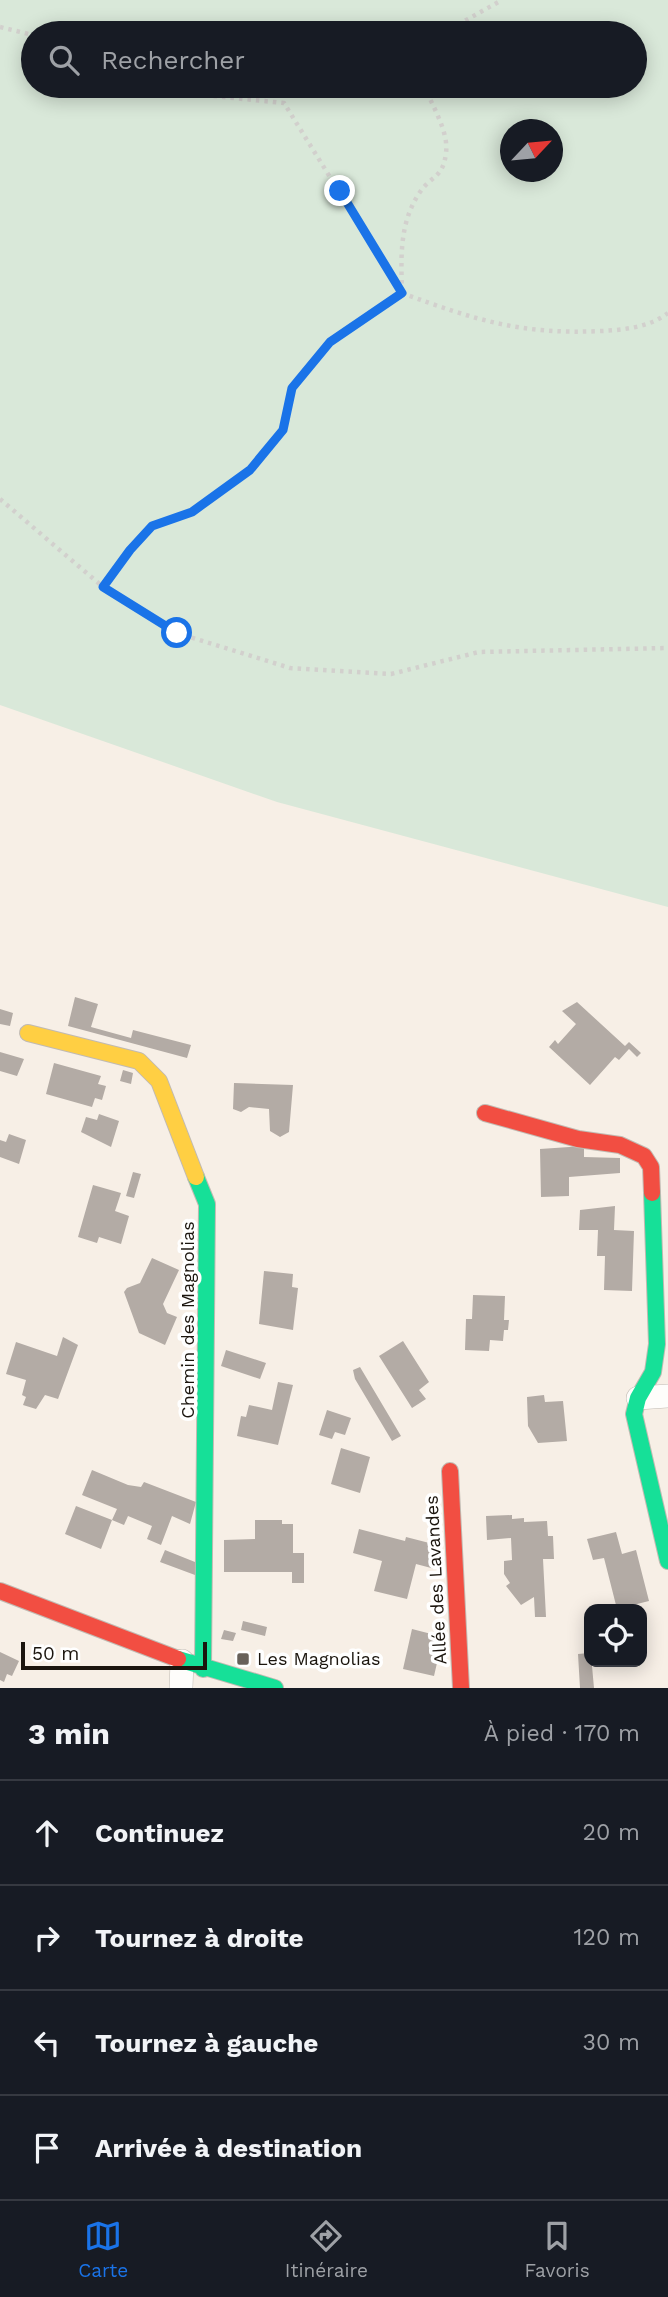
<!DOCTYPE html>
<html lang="fr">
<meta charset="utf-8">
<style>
body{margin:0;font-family:"Work Sans",sans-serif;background:#20242c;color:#f1f3f6}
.controls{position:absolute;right:21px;bottom:21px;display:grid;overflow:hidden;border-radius:14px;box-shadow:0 4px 18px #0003}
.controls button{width:63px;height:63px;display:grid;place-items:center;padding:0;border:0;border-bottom:2px solid #363941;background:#171b24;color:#f1f3f6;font:35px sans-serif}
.compass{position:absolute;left:500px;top:119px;width:63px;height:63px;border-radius:50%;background:#171b24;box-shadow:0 4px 18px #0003;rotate:64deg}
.scale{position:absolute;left:21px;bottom:18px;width:186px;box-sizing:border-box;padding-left:7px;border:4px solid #1b150e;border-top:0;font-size:19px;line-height:24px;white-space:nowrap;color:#1b150e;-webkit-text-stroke:5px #fff;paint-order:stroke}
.stop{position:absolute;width:21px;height:21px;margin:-16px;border:5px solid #1a73e8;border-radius:50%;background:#fff}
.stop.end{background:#1a73e8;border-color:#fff;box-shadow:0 2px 7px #0008}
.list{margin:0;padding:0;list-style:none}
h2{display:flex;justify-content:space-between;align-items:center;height:91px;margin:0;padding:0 28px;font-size:30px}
h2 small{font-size:23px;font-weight:400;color:#9ea1a6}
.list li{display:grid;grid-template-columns:46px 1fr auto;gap:21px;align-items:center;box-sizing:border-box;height:105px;padding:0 28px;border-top:2px solid #363941}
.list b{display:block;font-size:26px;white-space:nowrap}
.list em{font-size:23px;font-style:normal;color:#9ea1a6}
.icon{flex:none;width:38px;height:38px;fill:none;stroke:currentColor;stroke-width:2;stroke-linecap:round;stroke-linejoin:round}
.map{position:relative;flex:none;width:668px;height:1688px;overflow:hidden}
.search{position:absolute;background:#171b24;box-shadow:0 4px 18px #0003;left:21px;right:21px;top:21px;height:77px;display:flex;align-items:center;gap:18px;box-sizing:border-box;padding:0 24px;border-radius:38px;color:#9ea1a6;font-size:26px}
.sheet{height:511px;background:#171b24}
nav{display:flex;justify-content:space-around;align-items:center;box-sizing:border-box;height:98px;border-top:2px solid #363941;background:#171b24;font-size:19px;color:#9ea1a6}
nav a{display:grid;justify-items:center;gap:4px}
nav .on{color:#1a73e8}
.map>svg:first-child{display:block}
</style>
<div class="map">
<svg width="668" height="1688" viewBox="0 0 668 1688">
<rect width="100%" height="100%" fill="#f7efe6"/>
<!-- green -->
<path fill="#d9e8d9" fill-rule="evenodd" d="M0,0h668v907l-391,-105 -277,-97zM635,33v53h-602v-53zM510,130h42v42h-42z"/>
<!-- building -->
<path fill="#b3aba5" d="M75,997l23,7 -7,23 40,11 2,-8 58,15 -4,13 -119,-32z
M577,1002l48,44 4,-4 12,11 -4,4 -8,-8 -10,11 -4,-3 -25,28 -41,-38 6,-7 3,4 18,-20 -14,-13z
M0,1009l13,4 -3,13 -10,-2z
M0,1052l24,7 -7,17 -17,-5z
M54,1063l47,13 -3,8 8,2 -4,14 -7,-2 -3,9 -46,-13z
M123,1070l10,3 -2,11 -11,-3z
M234,1083l59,2 -4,47 -9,5 -10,-6 -1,-22 -20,-2 -8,5 -8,-3z
M99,1114l20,7 -8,26 -30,-15 5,-15 11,3z
M9,1134l17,6 -7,24 -19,-7v-17l6,2z
M584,1146v11l36,1v15l-51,4v19l-28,1 -1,-48z
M133,1172l8,2 -7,24 -8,-2z
M93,1185l28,8 -6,18 14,5 -8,28 -22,-7 -2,6 -19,-6z
M615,1206l-1,24 20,1 -2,60 -28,-1 1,-34h-8l1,-26h-19l1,-20z
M152,1258l27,12 -16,34 4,9 10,4 -12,28 -26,-12 -15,-41 3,-4 13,-5z
M264,1271l29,3 -1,13 6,1 -5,42 -34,-6z
M473,1295l32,1 -1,24h5l-1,10h-4l-1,11 -13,-1 -1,11 -24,-1 1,-31h6z
M63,1337l15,8 -20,54 -13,-4 -9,14 -13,-4 3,-8 -4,-2 4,-15 -20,-6 10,-32 41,14z
M403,1341l26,41 -10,8 7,9 -14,9 -33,-52z
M226,1350l40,13 -6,16 -39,-13z
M360,1367l41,69 -9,5 -37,-62 -2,-9z
M278,1382l15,3 -15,60 -41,-9 4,-20 5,1 3,-12 23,5z
M544,1395l1,7 18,-1 4,40 -29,2 -10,-17 -1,-29z
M327,1410l24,8 -6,17 -10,-3 -3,7 -13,-4z
M341,1448l29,9 -10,36 -29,-9z
M92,1470l36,15 13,2 3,-5 52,20 -6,22 -18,-8 -11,29 -14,-6 5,-13 -24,-10 -4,9 -12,-5 5,-11 -35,-14z
M76,1506l36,14 -11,29 -36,-15z
M512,1515v4l12,-1v4l23,-1 1,15h5l1,23h-11l3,58h-11l-1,-20 -13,8 -15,-19 4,-3 -6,-9v-13l8,-1 -1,-22 -24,2 -1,-24z
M255,1520h27v4h11v29h11v30h-12v-11h-68v-32l31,-1z
M359,1529l46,12 1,-4 35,9 -6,23 -19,-5 -9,35 -33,-8 8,-30 -29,-8z
M616,1532l6,22 14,-4 13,51 -32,8 -13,-51 -11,2 -6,-21z
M165,1550l30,12v13l-35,-13z
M243,1621l24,6 -2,9 -24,-6z
M412,1629l31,8 -9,39 -31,-7z
M224,1630l12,3 -3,8 -12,-2z
M0,1652l19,9 -7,15 -5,-2 -3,8 -4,-2z
M589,1653v9h14v3l-11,1 2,22h-14l-2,-34z"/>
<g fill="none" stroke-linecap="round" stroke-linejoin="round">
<!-- street casing -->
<g stroke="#c1bab2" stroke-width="24">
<path id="street" d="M638,1398l30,-2
M181,1688l1,-27"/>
</g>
<!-- fast casing -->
<g stroke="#c1bab2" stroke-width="18">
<path id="fast" d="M196,1177l11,27 -4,465
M652,1193l5,151 -4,28 -15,26 -4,16 34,147
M178,1659l97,29"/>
</g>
<!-- slow casing -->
<g stroke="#c1bab2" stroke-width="18">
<path id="slow" d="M28,1033l111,28 20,20 37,96"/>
</g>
<!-- jam casing -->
<g stroke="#c1bab2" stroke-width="18">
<path id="jam" d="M485,1113l93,26 42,6 24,11 7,11 1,26
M450,1471l11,217
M0,1591l178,68"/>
</g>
<!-- path -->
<path stroke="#d2d0cd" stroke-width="4.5" stroke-dasharray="3.5 5" stroke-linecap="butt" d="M0,27l33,8
M443,33l59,-33
M164,86l19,7 101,10 118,190
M402,292c-1,-35 -3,-69 18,-100 12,-17 23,-14 26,-39 3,-21 -14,-48 -22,-67
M0,499l103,88 74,46 113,35 101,6 88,-22 189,-4
M103,587l27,-37 22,-24 41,-14 57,-42 33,-40 9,-42 38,-46 72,-49c73,27 120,42 199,38 23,-1 49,-4 67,-18"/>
<!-- street -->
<use href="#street" stroke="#fefdfb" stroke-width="23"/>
<!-- fast -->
<use href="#fast" stroke="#16e098" stroke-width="16"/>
<!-- slow -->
<use href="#slow" stroke="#ffcf43" stroke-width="16"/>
<!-- jam -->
<use href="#jam" stroke="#f24e42" stroke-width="16"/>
</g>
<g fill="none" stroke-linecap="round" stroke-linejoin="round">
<!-- route -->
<path stroke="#1a73e8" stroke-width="9" d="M177,633l-74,-46 27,-37 22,-24 40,-14 58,-42 33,-40 9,-42 38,-46 72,-49 -62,-102"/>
</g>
<!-- markers -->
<rect fill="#68615a" stroke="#fff" stroke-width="2.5" x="236" y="1652" width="14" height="14" rx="3.5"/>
<g text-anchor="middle" stroke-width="7" stroke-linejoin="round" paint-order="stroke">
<!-- street labels -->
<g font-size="18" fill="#1b150e" stroke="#fff">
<text transform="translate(188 1320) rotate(-90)" y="6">Chemin des Magnolias</text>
<text transform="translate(436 1580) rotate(-93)" y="6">Allée des Lavandes</text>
</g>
<!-- poi labels -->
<g font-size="18" fill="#1b150e" stroke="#fff" text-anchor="start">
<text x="257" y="1665">Les Magnolias</text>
</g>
</g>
</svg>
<div class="controls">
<button><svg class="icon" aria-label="locate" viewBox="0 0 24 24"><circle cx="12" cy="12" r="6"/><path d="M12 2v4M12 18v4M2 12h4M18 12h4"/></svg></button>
</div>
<svg class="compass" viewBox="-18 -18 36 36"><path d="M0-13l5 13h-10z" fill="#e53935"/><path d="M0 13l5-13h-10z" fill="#9ea1a6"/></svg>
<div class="scale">50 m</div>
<div class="stop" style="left:177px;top:633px"></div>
<div class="stop end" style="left:340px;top:191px"></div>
<div class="search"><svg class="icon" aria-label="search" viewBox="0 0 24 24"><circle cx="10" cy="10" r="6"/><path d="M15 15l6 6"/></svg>Rechercher</div>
</div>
<section class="sheet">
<h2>3 min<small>À pied · 170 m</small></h2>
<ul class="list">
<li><svg class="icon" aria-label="ahead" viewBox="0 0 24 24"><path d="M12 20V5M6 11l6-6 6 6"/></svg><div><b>Continuez</b></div><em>20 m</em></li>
<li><svg class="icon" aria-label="right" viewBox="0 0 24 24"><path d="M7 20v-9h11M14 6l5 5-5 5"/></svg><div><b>Tournez à droite</b></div><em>120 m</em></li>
<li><svg class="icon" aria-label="left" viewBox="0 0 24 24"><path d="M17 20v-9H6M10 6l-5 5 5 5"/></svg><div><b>Tournez à gauche</b></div><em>30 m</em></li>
<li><svg class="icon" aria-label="arrive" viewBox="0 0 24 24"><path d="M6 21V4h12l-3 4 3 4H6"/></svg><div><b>Arrivée à destination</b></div></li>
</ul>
</section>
<nav>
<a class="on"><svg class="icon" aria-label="map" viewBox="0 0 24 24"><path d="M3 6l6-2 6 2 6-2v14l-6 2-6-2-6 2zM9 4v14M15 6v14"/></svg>Carte</a>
<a><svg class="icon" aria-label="directions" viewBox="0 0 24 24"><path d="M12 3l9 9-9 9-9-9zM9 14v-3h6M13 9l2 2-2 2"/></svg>Itinéraire</a>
<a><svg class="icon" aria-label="saved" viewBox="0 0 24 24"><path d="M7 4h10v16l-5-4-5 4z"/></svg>Favoris</a>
</nav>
